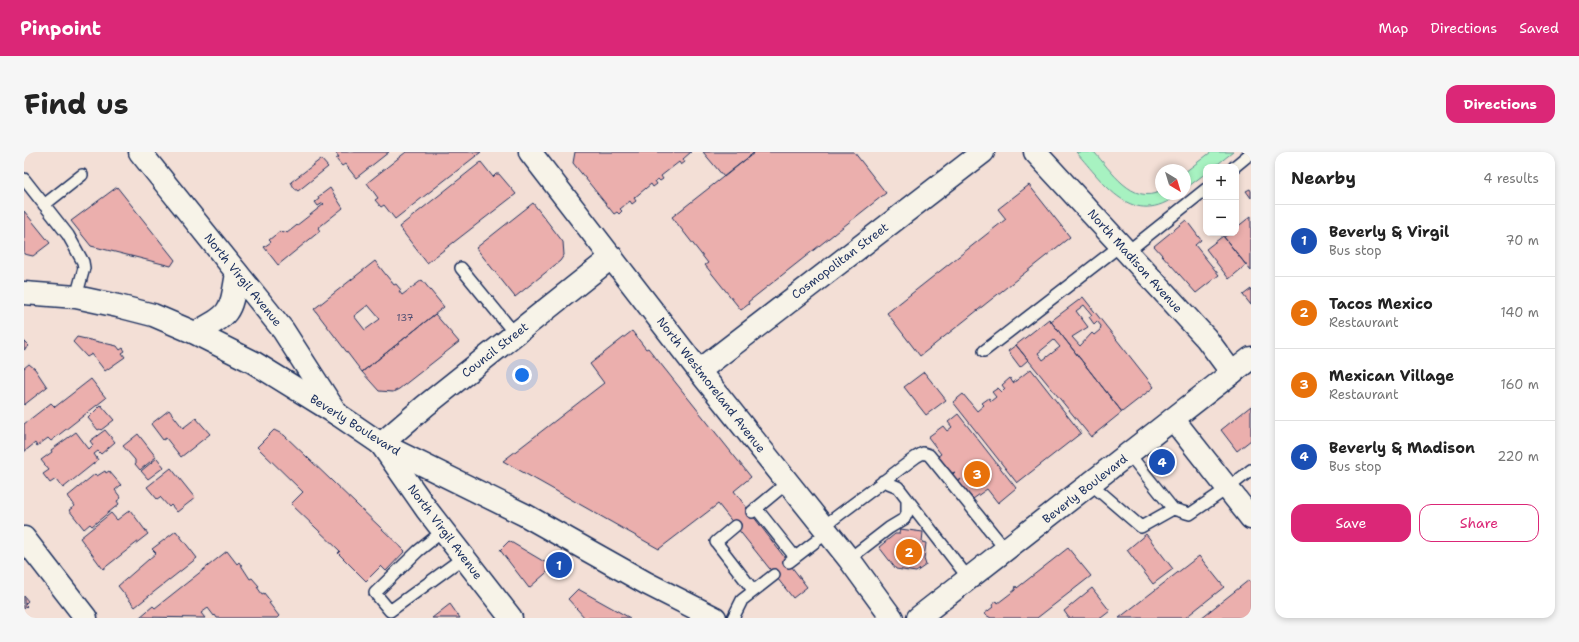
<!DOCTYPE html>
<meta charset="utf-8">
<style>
body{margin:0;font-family:"Shantell Sans",sans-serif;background:#f6f6f6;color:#222}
.controls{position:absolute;right:12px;top:12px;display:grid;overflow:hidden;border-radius:8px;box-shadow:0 2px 6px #0003}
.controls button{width:36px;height:36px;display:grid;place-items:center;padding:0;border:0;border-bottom:1px solid #e0e0e0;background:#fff;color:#222;font:20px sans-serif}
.compass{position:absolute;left:1131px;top:12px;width:36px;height:36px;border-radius:50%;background:#fff;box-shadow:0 2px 6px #0003;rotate:142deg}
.you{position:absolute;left:498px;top:223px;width:14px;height:14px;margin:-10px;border:3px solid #fff;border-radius:50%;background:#1a73e8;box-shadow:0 0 0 6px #1a73e833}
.badge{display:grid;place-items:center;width:26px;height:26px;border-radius:50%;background:#db2777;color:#fff;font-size:13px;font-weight:700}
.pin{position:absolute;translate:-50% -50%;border:2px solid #fff;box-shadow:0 1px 4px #0006}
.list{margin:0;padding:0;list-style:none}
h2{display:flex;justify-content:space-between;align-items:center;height:52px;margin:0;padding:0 16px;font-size:17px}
h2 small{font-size:13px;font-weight:400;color:#767676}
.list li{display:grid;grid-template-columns:26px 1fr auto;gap:12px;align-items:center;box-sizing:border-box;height:72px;padding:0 16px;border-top:1px solid #e0e0e0}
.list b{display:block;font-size:15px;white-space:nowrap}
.list p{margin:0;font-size:13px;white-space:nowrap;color:#767676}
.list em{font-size:13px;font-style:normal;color:#767676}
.actions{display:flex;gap:8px;padding:12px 16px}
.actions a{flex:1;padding:9px 0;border:1px solid #db2777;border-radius:12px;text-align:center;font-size:14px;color:#db2777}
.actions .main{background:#db2777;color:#fff}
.map{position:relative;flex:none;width:1227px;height:466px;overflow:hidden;border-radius:12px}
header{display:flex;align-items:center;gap:24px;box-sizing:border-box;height:56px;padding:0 20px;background:#db2777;color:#fff}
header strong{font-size:19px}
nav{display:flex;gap:22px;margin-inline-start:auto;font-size:14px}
.intro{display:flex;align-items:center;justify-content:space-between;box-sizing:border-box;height:96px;padding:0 24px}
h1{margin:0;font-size:28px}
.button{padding:10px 18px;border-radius:12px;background:#db2777;color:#fff;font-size:14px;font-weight:700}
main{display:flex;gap:24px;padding:0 24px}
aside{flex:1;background:#fff;border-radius:12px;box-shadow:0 2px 6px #0003}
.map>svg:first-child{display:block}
</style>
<header>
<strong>Pinpoint</strong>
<nav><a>Map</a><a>Directions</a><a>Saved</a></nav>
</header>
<div class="intro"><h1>Find us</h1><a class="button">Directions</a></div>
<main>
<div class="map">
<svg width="1227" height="466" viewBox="0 0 1227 466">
<rect width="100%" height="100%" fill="#f3dfd6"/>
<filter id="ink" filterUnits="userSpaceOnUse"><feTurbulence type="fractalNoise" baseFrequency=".025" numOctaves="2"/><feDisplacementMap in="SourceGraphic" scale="8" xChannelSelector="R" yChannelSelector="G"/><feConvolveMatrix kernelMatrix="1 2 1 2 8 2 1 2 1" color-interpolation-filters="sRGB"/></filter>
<g filter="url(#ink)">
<!-- green -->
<path fill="#a7f2c1" stroke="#619090" d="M1052,0h18c17,18 38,54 67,39v3h18c-47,36 -74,-10 -103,-42z
M1187,0h22l-19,15h-8v6l-21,16v-17z"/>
<!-- building -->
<path fill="#ebafad" stroke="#1b2f5e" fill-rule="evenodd" d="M311,0h54l-33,26 -11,-14 -3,2 -6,-7 3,-2z
M382,0h75l-86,67 -11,-14 -3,2 -6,-7 3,-2 -11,-15z
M551,0h116l-8,7 2,3 -4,3 -2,-3 -18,14 2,3 -3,2 -2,-2 -3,2 2,3 -4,3 -2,-3 -17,14 2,3 -4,3 -2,-3 -10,8 2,2 -3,3 -2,-2 -3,2 -41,-51z
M679,0h52l-31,25z
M731,0h99l32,41 -138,109 1,2 -8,6 -36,-45 3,-2 -36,-46z
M297,7l7,8 -30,24 -4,-3 -3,-6z
M457,10l12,15 3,-3h3l17,20 -89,69 -28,-36z
M1005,33l41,52 -150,119 -33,-43 119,-94 -8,-10z
M93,35l58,73 -4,6 -80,-20 -20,-25z
M306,36l13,20 -25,20 2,3 -42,34 -14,-18 7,-5 -2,-2 11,-9 2,2 3,-2 2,2 37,-29 -1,-1 -5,3 -3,-4 4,-3 -1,-2z
M1226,37l1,2v7l-5,-7z
M509,51l30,39 1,13 -4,6 -45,36 -39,-49z
M0,59l26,32 -17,13 -9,-2z
M1227,64v55l-27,-34 6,-4h6v-5z
M1162,68l15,20 -6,5 24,30 -23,18 -42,-47z
M1199,84l23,29 -17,14 -23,-30z
M351,109l19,24 2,-1 5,6 -2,1 3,4 20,-15 22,27 -82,65 -48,-63zM344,153l12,14 -15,11 -11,-14z
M1227,137v16l-8,-10z
M1059,145l71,90 -32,25 -73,-93 2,2zM1060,153l8,10 -3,2 5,7 3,-3 4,5 -1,4 -6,5 -2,-2 -12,13 -8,-9 16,-10 -12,-16z
M411,162l24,28 -60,47 -6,3 -14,-1 -17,-19z
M1025,167l73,93 -31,25 -75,-92zM1030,188l6,7 -17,13 -5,-7z
M608,179l14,18 2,-1 103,129 -17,14 73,96 -14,11 -75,-94 -59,45 -156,-88 101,-78 -14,-19z
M53,185l40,9 3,4 3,-2 2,3 -3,2 3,4 -20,14 -13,-17 -5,3 -14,-15z
M0,189l5,5 -5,4z
M992,193l12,15 -8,7 -12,-16z
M5,212l6,5 12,18 -23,18v-37z
M1007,217l50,64 -64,50 -64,-81 10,-8 14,17 7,-6 -2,-2 7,-5 2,3 5,-4 -4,-5 6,-4 4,4 3,-3 -3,-4 8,-7 3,5z
M900,220l22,28 -20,15 -22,-28z
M67,227l15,19 -55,43 -3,-3 -11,8 -2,-3 -11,9v-28l27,-21 4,4z
M77,253l13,15 -13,10 -1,-1 -2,1 -10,-12z
M1227,254v34l-14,11 -16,-21z
M145,258l14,18 13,-10 14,16 -29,23 -15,-19 -3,2 -12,-16z
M934,262l58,74 -18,15 -11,-14 -14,10 -14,-17 2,-3 -4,3 -6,-6 4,-4 -3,1 -14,-17 3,-2 -13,-17 15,-11 4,5 5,-4 -4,-5z
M81,278l10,12 -14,12 -3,-3 -4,3 4,6 -35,28 -7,-9 -6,4 -7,-9 6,-4 -8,-10 11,-8 -1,-2 25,-18 13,17 4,-4 -3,-4z
M250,278l10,5 121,116 -19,20 -5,-5 -15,15 -28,-28 2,-2 -49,-47 12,-12 -46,-45z
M114,282l18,23 -16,13 -5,-6v-4l-12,-14z
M133,306l7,9 -16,12 -7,-8z
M147,316l24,30 -18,14 -6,-7 -2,2 -9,-10 -3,2 -10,-12z
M81,319l1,2 3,-2 12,14 -6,5 6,8 -4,3 2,3 -27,22 -2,-2 -6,5 -15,-19 6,-4 -7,-10 27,-22 2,2z
M106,358l18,24 -45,35 -23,-31 31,-25 6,7z
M876,377l23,3 -1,10 4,1 -2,16 2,6 -10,7 -20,-3 -17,-22 16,-13h4z
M152,379l21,27 -62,49 -17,-21 38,-33 -4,-4z
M1122,382l27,35 -20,15 -26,-34z
M485,389l44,26 -24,21 -29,-38z
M1044,396l23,28 -54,42h-46l-7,-4 9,-7 -1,-2 5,-4 1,2 17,-13 1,-4 1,2z
M203,399l10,13 2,-2 11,17 2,-1 7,8 -2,1 5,7 2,-1 7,9 -2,1 10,13 -2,2h-60l-2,-3 -1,1 -6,-8 -7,5 4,5 -65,-1 13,-11 2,2z
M1175,404l25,31 -39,31h-66z
M1225,428l2,2v36h-50z
M1068,436l18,23 -9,7h-32l-5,-7z
M554,437l52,29h-45l-17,-19z
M0,444l4,5 -3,3 2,2 -3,3z
M426,452l10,14h-28z"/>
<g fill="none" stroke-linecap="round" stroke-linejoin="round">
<!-- service casing -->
<g stroke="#1b2f5e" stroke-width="14">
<path id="service" d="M1210,15l17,-14
M0,27l44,56 15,27 1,6 -8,29
M20,53l38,-30
M1103,100l79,-63
M437,116l54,66
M960,199l137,-106
M1105,302l44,55 17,5 38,-26 23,-18
M859,329l15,6 71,92
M1067,332l50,43 32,-18
M732,356l39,49
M728,360l36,-30
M711,374l-19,16 37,48
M800,374l92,-69 7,-4 6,2 77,95
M419,379l-25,20 -43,42 15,18 74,-54
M825,407l40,-31 15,-9 3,-6v-13
M765,410l39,-30
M709,466l9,-18 32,-25"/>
</g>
<!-- minor casing -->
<g stroke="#1b2f5e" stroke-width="25">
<path id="minor" d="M506,0l169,219 150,188 43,59
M1011,0l171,186 26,35
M675,219l284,-219
M1149,267l78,99
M357,292l44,-38 187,-149
M0,386l62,80"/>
</g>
<!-- secondary casing -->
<g stroke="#1b2f5e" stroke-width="25">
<path id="secondary" d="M116,0l143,178 54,84
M357,292l46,66 84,108"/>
</g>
<!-- primary casing -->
<g stroke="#1b2f5e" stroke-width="25">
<path id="primary" d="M0,141l52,4 42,9 35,9 42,18 58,29 84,52 44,30 144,71 121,68 69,35
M171,181c37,-20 35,-19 42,-60
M894,466l333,-260"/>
</g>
<!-- service -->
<use href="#service" stroke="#f7f3e8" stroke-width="11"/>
<!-- minor -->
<use href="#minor" stroke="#f7f3e8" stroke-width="22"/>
<!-- secondary -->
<use href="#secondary" stroke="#f7f3e8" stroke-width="22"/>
<!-- primary -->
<use href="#primary" stroke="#f7f3e8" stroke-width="22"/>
</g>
</g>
<g text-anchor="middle" stroke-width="3" stroke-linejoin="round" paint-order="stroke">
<!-- number labels -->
<g font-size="10" fill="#4f4f72">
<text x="381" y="169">137</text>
</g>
<!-- street labels -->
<g font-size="12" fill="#1b2f5e" stroke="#f7f3e8">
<text transform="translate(816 109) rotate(-37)" y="4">Cosmopolitan Street</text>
<text transform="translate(1111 109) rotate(48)" y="4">North Madison Avenue</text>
<text transform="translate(219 128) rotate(51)" y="4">North Virgil Avenue</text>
<text transform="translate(471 198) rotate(-38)" y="4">Council Street</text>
<text transform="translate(687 233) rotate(52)" y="4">North Westmoreland Avenue</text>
<text transform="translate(331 273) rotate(32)" y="4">Beverly Boulevard</text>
<text transform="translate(1061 337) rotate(-38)" y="4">Beverly Boulevard</text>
<text transform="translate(421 380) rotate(53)" y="4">North Virgil Avenue</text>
</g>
</g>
</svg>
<div class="controls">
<button>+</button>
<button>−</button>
</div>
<svg class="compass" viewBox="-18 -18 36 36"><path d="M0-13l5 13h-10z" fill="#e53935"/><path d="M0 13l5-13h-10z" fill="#767676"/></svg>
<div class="you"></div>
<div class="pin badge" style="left:535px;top:413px;background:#1a4fb4">1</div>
<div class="pin badge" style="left:885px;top:400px;background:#e8710a">2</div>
<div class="pin badge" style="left:953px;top:322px;background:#e8710a">3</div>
<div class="pin badge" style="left:1138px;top:310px;background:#1a4fb4">4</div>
</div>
<aside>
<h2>Nearby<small>4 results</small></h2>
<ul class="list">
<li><span class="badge" style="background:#1a4fb4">1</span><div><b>Beverly &amp; Virgil</b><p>Bus stop</p></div><em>70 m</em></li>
<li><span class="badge" style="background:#e8710a">2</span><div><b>Tacos Mexico</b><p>Restaurant</p></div><em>140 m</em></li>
<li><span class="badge" style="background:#e8710a">3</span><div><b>Mexican Village</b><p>Restaurant</p></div><em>160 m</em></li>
<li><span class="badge" style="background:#1a4fb4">4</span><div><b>Beverly &amp; Madison</b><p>Bus stop</p></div><em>220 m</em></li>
</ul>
<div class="actions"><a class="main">Save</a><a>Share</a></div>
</aside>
</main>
